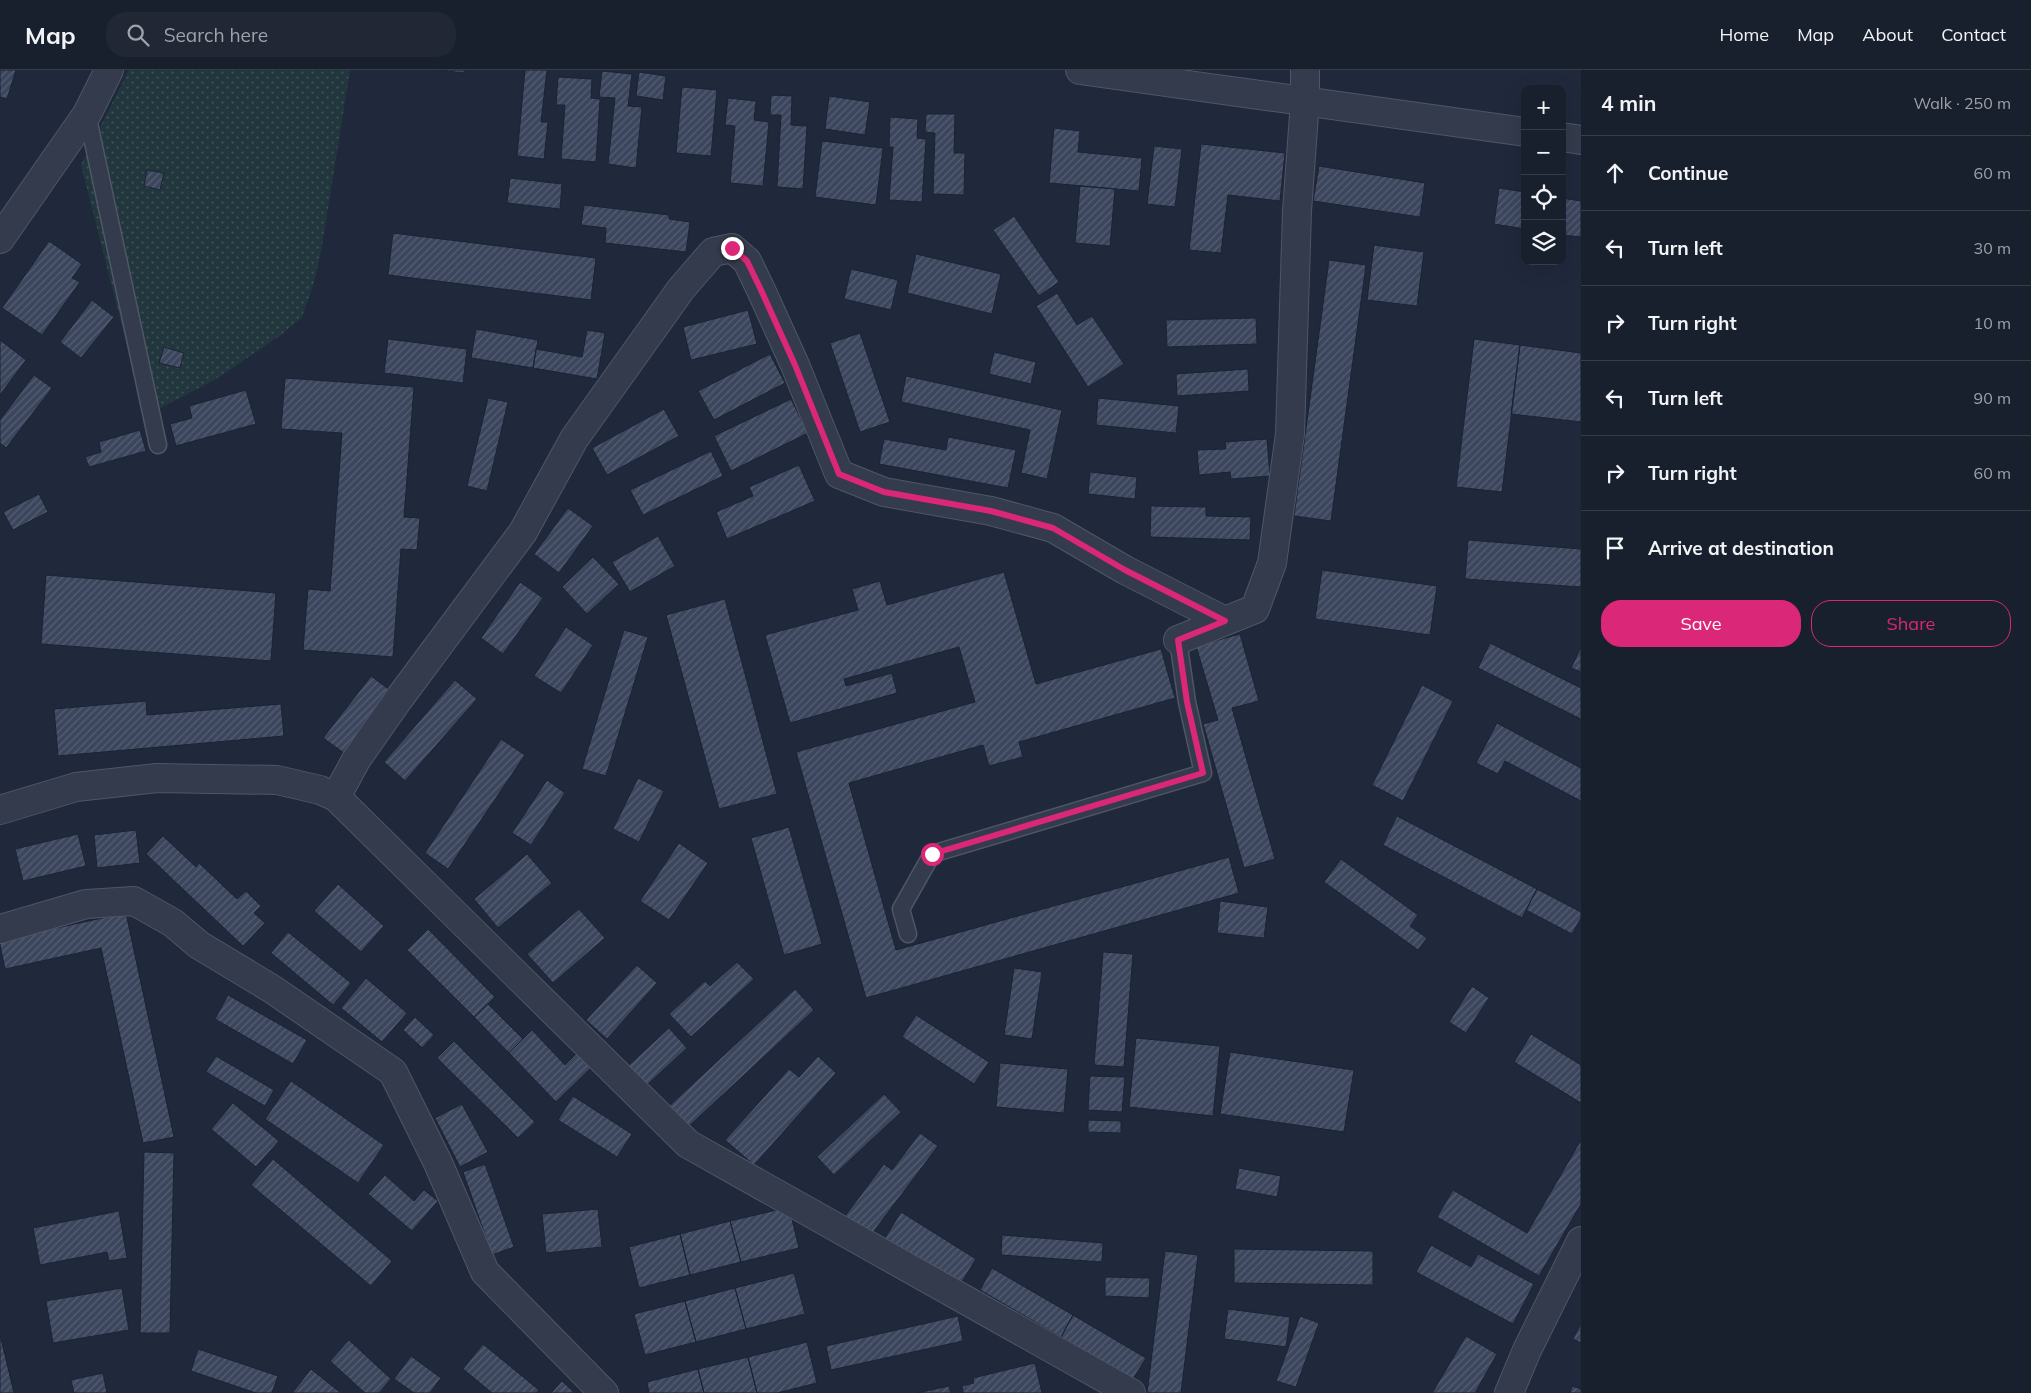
<!DOCTYPE html>
<meta charset="utf-8">
<style>
body{margin:0;font-family:Mulish,sans-serif;background:#212735;color:#f1f3f6}
.controls{position:absolute;right:15px;top:15px;display:grid;overflow:hidden;border-radius:10px;box-shadow:0 5px 20px #0002}
.controls button{width:45px;height:45px;display:grid;place-items:center;padding:0;border:0;border-bottom:1px solid #363d49;background:#181f2d;color:#f1f3f6;font:25px sans-serif}
.stop{position:absolute;width:15px;height:15px;margin:-11px;border:4px solid #db2777;border-radius:50%;background:#fff}
.stop.end{background:#db2777;border-color:#fff;box-shadow:0 1px 5px #0008}
.list{margin:0;padding:0;list-style:none}
h2{display:flex;justify-content:space-between;align-items:center;height:65px;margin:0;padding:0 20px;font-size:21px}
h2 small{font-size:16px;font-weight:400;color:#9fa2aa}
.list li{display:grid;grid-template-columns:32px 1fr auto;gap:15px;align-items:center;box-sizing:border-box;height:75px;padding:0 20px;border-top:1px solid #363d49}
.list b{display:block;font-size:19px;white-space:nowrap}
.list em{font-size:16px;font-style:normal;color:#9fa2aa}
.actions{display:flex;gap:10px;padding:15px 20px}
.actions a{flex:1;padding:11px 0;border:1px solid #db2777;border-radius:20px;text-align:center;font-size:18px;color:#db2777}
.actions .main{background:#db2777;color:#fff}
.icon{flex:none;width:28px;height:28px;fill:none;stroke:currentColor;stroke-width:2;stroke-linecap:round;stroke-linejoin:round}
.map{position:relative;flex:none;width:1581px;height:1323px;overflow:hidden}
header{display:flex;align-items:center;gap:30px;box-sizing:border-box;height:70px;padding:0 25px;background:#181f2d;border-bottom:1px solid #363d49}
header strong{font-size:24px}
nav{display:flex;gap:28px;margin-inline-start:auto;font-size:18px}
.search{width:350px;height:45px;background:#212735;display:flex;align-items:center;gap:12px;box-sizing:border-box;padding:0 18px;border-radius:20px;color:#9fa2aa;font-size:19px}
main{display:flex}
aside{flex:1;background:#181f2d}
.map>svg:first-child{display:block}
</style>
<header>
<strong>Map</strong>
<div class="search"><svg class="icon" aria-label="search" viewBox="0 0 24 24"><circle cx="10" cy="10" r="6"/><path d="M15 15l6 6"/></svg>Search here</div>
<nav><a>Home</a><a>Map</a><a>About</a><a>Contact</a></nav>
</header>
<main>
<div class="map">
<svg width="1581" height="1323" viewBox="0 0 1581 1323">
<defs>
<pattern id="park-dots" width="8" height="8" patternUnits="userSpaceOnUse" patternTransform="scale(1.25)"><rect width="8" height="8" fill="#22373d"/><path d="M2 2h.1M6 6h.1" fill="none" stroke="#405258" stroke-width="1.8" stroke-linecap="round"/></pattern>
<pattern id="building-hatch" width="6" height="6" patternUnits="userSpaceOnUse" patternTransform="scale(1.25)"><rect width="6" height="6" fill="#3b465d"/><path d="M-1 1l2-2M0 6l6-6M5 7l2-2" fill="none" stroke="#555e73"/></pattern>
</defs>
<rect width="100%" height="100%" fill="#20293c"/>
<!-- park -->
<path fill="url(#park-dots)" d="M129,0h221l-29,182 -8,34 -11,31 -21,18 -65,44 -71,37 -64,-251z"/>
<!-- building -->
<path fill="url(#building-hatch)" stroke="#1b2233" d="M0,0h16l-9,29 -7,-2z
M438,0h26v3z
M525,0h22l-6,52h7l-4,37 -27,-3z
M602,1l30,3 -4,32 14,1 -6,61 -28,-4 7,-66 -16,-1z
M639,2l27,4 -3,24 -27,-4z
M558,7l34,2 -1,19 9,1 -4,63 -35,-3 4,-54h-9z
M682,17l35,3 -6,66 -35,-3z
M771,25l21,1 -1,29 16,1 -4,63 -26,-2 4,-72h-11z
M829,26l41,6 -5,33 -40,-6z
M728,28l28,3 -2,19 15,2 -6,64 -33,-3 5,-57 -10,-1z
M926,44h29l-1,39h11l-1,42 -31,-1 2,-61 -10,-1z
M890,47l28,2 -1,19 9,1 -4,63 -33,-2 4,-53h-4z
M1054,58l26,3 -2,21 64,6 -3,33 -90,-8z
M822,71l61,7 -7,57 -61,-8z
M1201,74l84,9 -5,48 -52,-6 -7,58 -32,-3z
M1154,76l28,3 -7,58 -28,-3z
M1319,96l106,17 -5,34 -107,-16z
M147,100l17,3 -4,17 -16,-4z
M510,108l52,6 -2,25 -53,-6z
M1080,116l35,3 -5,57 -35,-3z
M1499,118l26,4v37l-31,-5z
M1562,128l19,3v36l-19,-2z
M584,135l85,10v4l21,3 -4,30 -81,-9 1,-15 -25,-3z
M1014,146l45,66 -20,14 -46,-66z
M393,163l203,25 -5,42 -203,-25z
M49,171l33,23 -10,14 8,4 -38,53 -40,-27z
M1374,175l50,7 -7,54 -50,-6z
M916,184l85,20 -9,40 -85,-21z
M1329,190l37,5 -35,256 -37,-5z
M851,199l47,11 -7,30 -47,-11z
M1057,223l20,32 15,-9 32,48 -36,23 -52,-81z
M92,230l22,17 -33,41 -21,-16z
M748,240l9,34 -66,16 -8,-33z
M1256,248l1,26 -90,3 -1,-27z
M476,259l62,11 -5,28 -62,-10z
M587,260l18,3 -8,46 -64,-11 3,-19 46,8z
M860,263l30,89 -30,10 -30,-89z
M388,269l79,10 -4,34 -79,-10z
M1474,269l46,6 -18,147 -46,-5z
M0,270l26,20 -26,35z
M1520,275l61,8v69l-70,-8z
M164,277l20,6 -4,15 -21,-5z
M994,282l42,10 -5,22 -42,-10z
M770,284l15,29 -71,37 -16,-29z
M1248,299l1,22 -72,5 -1,-22z
M34,305l18,13 -46,60 -6,-5v-23z
M906,306l156,34 -15,69 -26,-6 9,-43 -129,-28z
M285,308l129,9 -10,130 16,1 -3,32 -16,-1 -8,108 -90,-7 5,-61 22,2 12,-158 -61,-4z
M246,320l10,34 -80,22 -6,-22 22,-6 -3,-12z
M488,328l20,4 -21,89 -20,-5z
M1098,328l81,8 -3,27 -80,-8z
M791,329l17,34 -77,38 -17,-35z
M664,339l15,27 -72,39 -15,-27z
M140,360l6,21 -57,16 -4,-10 16,-5 -2,-10z
M948,367l68,13 -8,38 -129,-24 5,-25 62,11z
M1267,369l3,37 -39,3 -1,-7 -31,3 -2,-25 29,-1 -1,-7z
M711,381l12,25 -80,39 -13,-25z
M799,395l16,36 -88,38 -11,-27 37,-16 -4,-9z
M1090,402l47,5 -2,22 -47,-5z
M39,424l9,18 -35,18 -10,-18z
M1151,436l55,1v9l45,1 -1,23 -100,-3z
M568,438l25,18 -34,47 -25,-19z
M658,466l17,30 -45,26 -18,-30z
M1468,470l113,9v38l-116,-8z
M593,487l26,27 -32,30 -25,-27z
M1322,500l115,16 -7,49 -115,-16z
M1004,502l32,112 125,-35 14,49 -156,44 4,15 -34,9 -6,-21 -134,38 47,167 333,-93 10,36 -373,105 -70,-246 179,-50 -16,-55 -115,32 2,7 46,-13 5,20 -107,30 -25,-88 93,-25 -6,-21 28,-8 7,24z
M46,505l230,18 -5,68 -230,-17z
M520,512l23,16 -40,56 -22,-16z
M725,529l52,195 -58,15 -53,-194z
M566,557l27,18 -32,48 -27,-17z
M624,560l24,7 -42,139 -24,-7z
M1240,564l19,67 -27,7 43,151 -31,9 -41,-144 15,-4 -22,-74z
M1490,573l91,45v31l-103,-51z
M1581,577v25l-10,-4z
M371,606l20,15 -47,62 -21,-15z
M455,610l22,19 -72,82 -21,-19z
M1422,615l31,16 -50,100 -31,-16z
M146,631l1,14 134,-11 3,32 -226,20 -4,-47z
M1497,653l84,45v33l-76,-40 -7,13 -22,-11z
M501,669l24,16 -77,114 -23,-16z
M638,708l26,13 -25,51 -26,-13z
M547,710l18,13 -34,52 -19,-12z
M1397,746l140,73 -15,29 -139,-73z
M789,757l33,117 -38,11 -33,-117z
M136,760l4,33 -43,5 -3,-33z
M78,764l8,32 -63,15 -8,-32z
M163,766l33,31 3,-4 38,36 9,-8 15,15 -7,7 11,10 -22,23 -97,-92z
M679,773l29,20 -39,57 -29,-19z
M527,784l25,29 -54,45 -24,-29z
M1341,789l77,56 -8,11 17,12 -9,12 -94,-68z
M338,814l46,42 -23,26 -47,-41z
M1537,819l44,23v6l-9,16 -46,-24z
M1220,831l48,6 -4,31 -47,-5z
M579,839l26,29 -52,45 -26,-29z
M126,843l48,224 -31,6 -42,-195 -96,21 -5,-24v-5z
M428,859l67,68 -21,20 -67,-67z
M288,862l63,51 -18,22 -62,-52z
M1103,882l30,2 -9,113 -30,-2z
M737,892l17,17 -63,58 -22,-23 36,-33 5,5z
M637,895l20,18 -50,56 -21,-19z
M1014,898l28,4 -10,67 -28,-4z
M366,908l41,35 -25,29 -41,-34z
M1472,916l17,12 -23,35 -17,-11z
M795,919l19,21 -128,119 -19,-21z
M228,925l79,45 -14,24 -78,-45z
M488,934l35,35 -14,14 -35,-36z
M916,945l73,47 -15,22 -72,-47z
M415,947l19,18 -12,13 -19,-18z
M669,958l18,20 -40,37 -19,-19z
M532,960l33,35 15,-15 15,14 -39,38 -47,-49z
M1531,964l50,31v38l-67,-41z
M1136,968l84,8 -7,70 -84,-9z
M454,971l81,81 -17,16 -81,-80z
M1230,982l124,18 -10,62 -124,-18z
M216,986l58,34 -9,16 -59,-34z
M818,986l18,17 -82,92 -29,-25 64,-71 10,8z
M1000,993l68,6 -4,44 -68,-6z
M1090,1006l35,1 -3,35 -34,-2z
M291,1011l93,64 -26,38 -93,-64z
M884,1024l17,18 -67,63 -17,-18z
M573,1026l59,38 -15,23 -59,-37z
M233,1033l46,38 -23,26 -45,-38z
M462,1034l26,48 -28,15 -25,-49z
M1088,1050l33,1v12l-33,-1z
M920,1063l18,13 -67,89 -26,-19 39,-52 8,6z
M1581,1070v64l-42,72 -102,-59 16,-27 74,43z
M144,1082l30,1 -4,180h-30z
M273,1089l119,102 -21,25 -120,-101z
M485,1094l29,83 -22,8 -29,-83z
M1239,1098l42,8 -4,21 -42,-8z
M385,1105l29,26 10,-11 14,11 -26,30 -44,-37z
M789,1137l10,41 -58,14 -11,-41z
M598,1139l4,38 -56,6 -4,-39z
M119,1141l8,47 -18,3 -2,-9 -67,13 -7,-37z
M901,1142l75,47 -16,26 -75,-47z
M730,1151l11,41 -51,13 -10,-41z
M680,1164l10,41 -51,13 -10,-41z
M1002,1165l101,8 -1,19 -101,-7z
M1431,1175l40,22 7,-13 56,30 -21,40 -97,-52z
M1234,1179l139,2v34l-139,-2z
M1165,1181l33,4 -17,138h-34z
M992,1198l81,47 -12,22 -81,-47z
M794,1203l11,41 -59,15 -11,-41z
M1105,1207l45,1 -1,20 -44,-2z
M122,1218l7,42 -76,13 -7,-42z
M735,1218l11,41 -50,13 -11,-41z
M685,1231l11,41 -51,13 -11,-41z
M1228,1239l62,8 -4,30 -62,-8z
M1073,1245l73,43 -13,21 -72,-42z
M958,1246l5,25 -132,29 -5,-24z
M1300,1246l19,7 -23,64 -20,-6z
M1581,1253v20l-8,-4z
M0,1264l14,59h-14z
M1466,1266l31,18 -22,39h-43z
M349,1270l42,39 -12,14h-14l-35,-32z
M807,1272l10,41 -40,10h-20l-9,-36z
M483,1274l56,46 -2,3h-45l-29,-24z
M198,1279l80,27 -6,17h-16l-65,-22z
M411,1286l30,22 -11,15h-16l-20,-14z
M748,1287l9,36h-53l-6,-24z
M1035,1293l7,30h-79l-1,-7 12,-3 -1,-5z
M311,1299l30,24h-49z
M698,1299l6,24h-55l-2,-11z
M103,1303l4,20h-33l-3,-13z
M562,1311l13,12h-24z
M949,1316l2,7h-34z
M1572,1316l9,3v4h-11z"/>
<g fill="none" stroke-linecap="round" stroke-linejoin="round">
<!-- service casing -->
<g stroke="#4f5667" stroke-width="19">
<path id="service" d="M87,44l71,331
M908,864l-7,-25 31,-55 271,-81 -16,-71 -9,-62"/>
</g>
<!-- minor casing -->
<g stroke="#4f5667" stroke-width="30">
<path id="minor" d="M0,169l87,-125 22,-44
M1178,570l77,-31 17,-46 18,-129 7,-223 8,-110v-31
M0,740l76,-23 81,-9 120,2 43,10 16,7
M0,859l86,-25 48,-3 39,22 26,22 73,44 121,83 45,91 47,109 119,121
M1131,1323l-443,-249 -352,-347 20,-37 42,-60 125,-168 51,-93 107,-150 32,-37 19,-4 15,13 14,29 34,75 44,109 45,18 107,19 62,17 72,42 100,51
M1509,1323l18,-43 54,-109"/>
</g>
<!-- tertiary casing -->
<g stroke="#4f5667" stroke-width="30">
<path id="tertiary" d="M1080,0l445,62
M1562,67l19,3"/>
</g>
<!-- service -->
<use href="#service" stroke="#343b4c" stroke-width="16"/>
<!-- minor -->
<use href="#minor" stroke="#343b4c" stroke-width="28"/>
<!-- tertiary -->
<use href="#tertiary" stroke="#343b4c" stroke-width="28"/>
</g>
<g fill="none" stroke-linecap="round" stroke-linejoin="round">
<!-- route -->
<path stroke="#db2777" stroke-width="6" d="M732,178l15,13 14,29 34,75 44,109 45,18 107,19 62,17 72,42 100,51 -47,19 9,62 16,71 -271,81"/>
</g>
</svg>
<div class="controls">
<button>+</button>
<button>−</button>
<button><svg class="icon" aria-label="locate" viewBox="0 0 24 24"><circle cx="12" cy="12" r="6"/><path d="M12 2v4M12 18v4M2 12h4M18 12h4"/></svg></button>
<button><svg class="icon" aria-label="layers" viewBox="0 0 24 24"><path d="M12 4l9 5-9 5-9-5zM3 14l9 5 9-5"/></svg></button>
</div>
<div class="stop" style="left:932px;top:784px"></div>
<div class="stop end" style="left:732px;top:178px"></div>
</div>
<aside>
<h2>4 min<small>Walk · 250 m</small></h2>
<ul class="list">
<li><svg class="icon" aria-label="ahead" viewBox="0 0 24 24"><path d="M12 20V5M6 11l6-6 6 6"/></svg><div><b>Continue</b></div><em>60 m</em></li>
<li><svg class="icon" aria-label="left" viewBox="0 0 24 24"><path d="M17 20v-9H6M10 6l-5 5 5 5"/></svg><div><b>Turn left</b></div><em>30 m</em></li>
<li><svg class="icon" aria-label="right" viewBox="0 0 24 24"><path d="M7 20v-9h11M14 6l5 5-5 5"/></svg><div><b>Turn right</b></div><em>10 m</em></li>
<li><svg class="icon" aria-label="left" viewBox="0 0 24 24"><path d="M17 20v-9H6M10 6l-5 5 5 5"/></svg><div><b>Turn left</b></div><em>90 m</em></li>
<li><svg class="icon" aria-label="right" viewBox="0 0 24 24"><path d="M7 20v-9h11M14 6l5 5-5 5"/></svg><div><b>Turn right</b></div><em>60 m</em></li>
<li><svg class="icon" aria-label="arrive" viewBox="0 0 24 24"><path d="M6 21V4h12l-3 4 3 4H6"/></svg><div><b>Arrive at destination</b></div></li>
</ul>
<div class="actions"><a class="main">Save</a><a>Share</a></div>
</aside>
</main>
